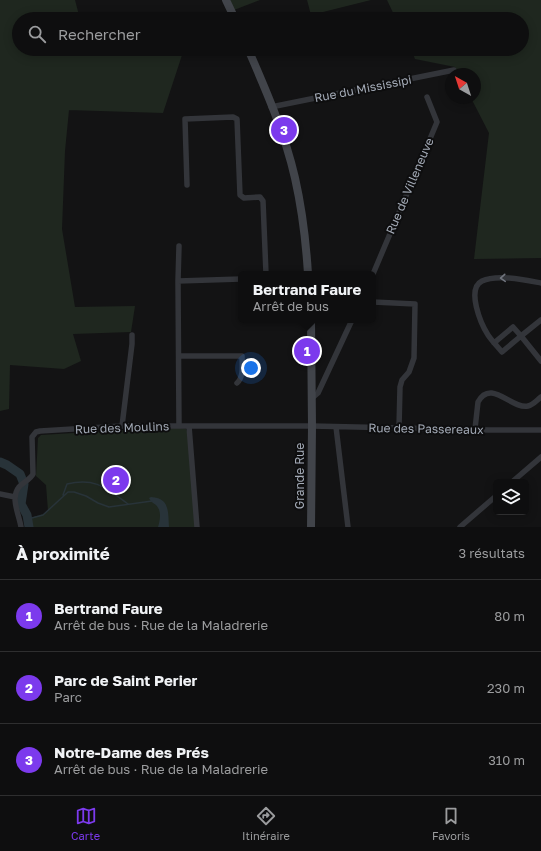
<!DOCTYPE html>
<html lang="fr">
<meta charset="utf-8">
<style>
body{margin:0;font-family:"Golos Text",sans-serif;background:#171718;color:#f1f3f6}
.controls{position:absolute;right:12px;bottom:12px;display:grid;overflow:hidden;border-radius:6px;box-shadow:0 2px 10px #0003}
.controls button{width:36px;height:36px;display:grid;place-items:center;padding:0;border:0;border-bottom:1px solid #2e2e2f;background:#0e0e0f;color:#f1f3f6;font:20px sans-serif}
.compass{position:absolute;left:445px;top:68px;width:36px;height:36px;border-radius:50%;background:#0e0e0f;box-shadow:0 2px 10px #0003;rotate:321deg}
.you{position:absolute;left:251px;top:368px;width:14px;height:14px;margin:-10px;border:3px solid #fff;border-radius:50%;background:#1a73e8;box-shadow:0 0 0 6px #1a73e833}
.badge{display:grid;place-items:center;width:26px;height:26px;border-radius:50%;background:#7c3aed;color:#fff;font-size:13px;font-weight:700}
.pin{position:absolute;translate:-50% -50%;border:2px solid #fff;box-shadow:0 1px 4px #0006}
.popup{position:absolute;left:238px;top:271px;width:138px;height:52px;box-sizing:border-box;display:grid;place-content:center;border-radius:6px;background:#0e0e0f;filter:drop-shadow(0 1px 3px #0005);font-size:13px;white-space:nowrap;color:#9b9c9e}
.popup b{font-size:15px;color:#f1f3f6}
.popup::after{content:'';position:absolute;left:50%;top:100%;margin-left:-8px;border:8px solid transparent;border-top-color:#0e0e0f}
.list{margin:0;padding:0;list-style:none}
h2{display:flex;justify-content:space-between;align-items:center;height:52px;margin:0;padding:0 16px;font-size:17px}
h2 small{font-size:13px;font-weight:400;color:#9b9c9e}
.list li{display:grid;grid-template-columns:26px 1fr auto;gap:12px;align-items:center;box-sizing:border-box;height:72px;padding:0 16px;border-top:1px solid #2e2e2f}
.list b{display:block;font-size:15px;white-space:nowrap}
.list p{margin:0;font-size:13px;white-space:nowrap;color:#9b9c9e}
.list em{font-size:13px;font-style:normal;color:#9b9c9e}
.icon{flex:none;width:22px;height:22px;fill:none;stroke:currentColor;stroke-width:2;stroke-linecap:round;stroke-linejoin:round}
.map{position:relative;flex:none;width:541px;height:527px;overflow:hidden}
.search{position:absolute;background:#0e0e0f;box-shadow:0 2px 10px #0003;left:12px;right:12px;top:12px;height:44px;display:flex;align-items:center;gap:10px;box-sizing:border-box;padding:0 14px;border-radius:22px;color:#9b9c9e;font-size:15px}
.sheet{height:268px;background:#0e0e0f}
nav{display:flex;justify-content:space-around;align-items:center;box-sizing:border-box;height:56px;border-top:1px solid #2e2e2f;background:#0e0e0f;font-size:11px;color:#9b9c9e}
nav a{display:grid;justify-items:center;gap:2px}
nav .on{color:#7c3aed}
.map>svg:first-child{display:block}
</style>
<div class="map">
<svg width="541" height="527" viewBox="0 0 541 527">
<rect width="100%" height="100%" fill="#131314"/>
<!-- green -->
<path fill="#1f271f" d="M0,0h75l5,19h-61v30h165l-21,64 -95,-3h1l-4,41 -3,78 13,78 60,-1 -4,26 -58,2 8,27 -17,8 -54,-4 -1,44 -9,2z
M230,0h30l-26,10z
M307,0h64l-60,15z
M387,0h154v258l-67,1 15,-126 -18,-35h4v-24h-16l-4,-7 -40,-8 -4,-10h111v-30h-126z
M179,428l7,1 2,5 8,93h-171l3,-8c8,-4 12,-2 20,-8l-2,-26 -10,-9 2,-38 3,-3 99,-6z"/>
<!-- water -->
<path fill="#283339" d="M151,497c19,1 17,15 18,30h-11c2,-7 4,-16 -2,-22 -4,-3 -5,-3 -7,-7z"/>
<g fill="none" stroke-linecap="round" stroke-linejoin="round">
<!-- stream -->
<path stroke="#283339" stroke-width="1.5" d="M63,495l4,-11c28,-7 39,4 61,20
M28,519l15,-4 25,-23h6l12,4 12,7 11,4 43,-6"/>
<!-- river -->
<path stroke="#283339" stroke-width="9" d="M0,462l7,3 13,9 4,10 -3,20 6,11 2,12"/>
<!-- street -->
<path stroke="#33353a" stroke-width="5.5" d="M271,107l183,-37
M187,185l-2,-66 48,-2 4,2 3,76 4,3 16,-1 3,4 3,73
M179,246l-1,35 1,145
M373,274l44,-104 20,-48 -10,-25
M178,281l63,-2
M373,302l42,2 -1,54 -5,14 -7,8 -2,7 -1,41
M541,320l-20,16 20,25
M494,343l19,-16 8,9 -19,16c-5,-6 -10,-11 -14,-17 -7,-11 -22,-46 -6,-54 15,-7 43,-1 59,2
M179,356h63c0,9 2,21 -5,27
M311,399l7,-6 34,-73
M122,426l10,-82v-9
M189,426l8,101
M336,427l12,100
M475,429l3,-27c13,-24 34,8 50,4 5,-1 9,-6 13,-9
M512,482l29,-25
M0,494l15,3
M21,527c-2,-13 -11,-29 -2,-40 4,-5 11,-7 14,-13l-1,-37 4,-5 4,-1 82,-5h190l177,4h52
M460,527l36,-31"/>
<!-- secondary -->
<path stroke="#41444a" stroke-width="8" d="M226,0l9,19
M248,49c18,41 37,85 47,129 7,31 11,64 13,96
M311,320l1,106 -1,101"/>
</g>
<!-- one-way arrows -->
<defs><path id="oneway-chevron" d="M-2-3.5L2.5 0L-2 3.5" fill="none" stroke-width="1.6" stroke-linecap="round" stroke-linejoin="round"/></defs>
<use stroke="#71757e" href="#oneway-chevron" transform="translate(503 278) rotate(176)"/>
<g text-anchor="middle" stroke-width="4" stroke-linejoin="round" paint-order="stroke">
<!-- street labels -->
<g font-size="12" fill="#a3aab6" stroke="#0e0e0f">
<text transform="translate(363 89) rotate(-11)" y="4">Rue du Mississipi</text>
<text transform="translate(410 186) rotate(-67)" y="4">Rue de Villeneuve</text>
<text transform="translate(122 428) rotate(-2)" y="4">Rue des Moulins</text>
<text transform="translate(426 429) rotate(1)" y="4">Rue des Passereaux</text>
<text transform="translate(300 476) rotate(-90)" y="4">Grande Rue</text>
</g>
</g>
</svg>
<div class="controls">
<button><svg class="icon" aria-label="layers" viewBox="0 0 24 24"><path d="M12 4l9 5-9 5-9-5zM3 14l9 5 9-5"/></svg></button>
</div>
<svg class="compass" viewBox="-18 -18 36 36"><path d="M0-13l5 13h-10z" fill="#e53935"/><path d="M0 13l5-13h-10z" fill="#9b9c9e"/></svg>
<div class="you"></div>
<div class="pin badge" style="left:307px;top:351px">1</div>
<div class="popup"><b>Bertrand Faure</b>Arrêt de bus</div>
<div class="pin badge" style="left:116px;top:480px">2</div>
<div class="pin badge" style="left:284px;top:130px">3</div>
<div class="search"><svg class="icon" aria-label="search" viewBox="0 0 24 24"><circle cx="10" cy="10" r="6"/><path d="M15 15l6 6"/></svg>Rechercher</div>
</div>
<section class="sheet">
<h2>À proximité<small>3 résultats</small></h2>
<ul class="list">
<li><span class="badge">1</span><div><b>Bertrand Faure</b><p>Arrêt de bus · Rue de la Maladrerie</p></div><em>80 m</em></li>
<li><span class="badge">2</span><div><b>Parc de Saint Perier</b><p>Parc</p></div><em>230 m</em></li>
<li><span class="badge">3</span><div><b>Notre-Dame des Prés</b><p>Arrêt de bus · Rue de la Maladrerie</p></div><em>310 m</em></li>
</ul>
</section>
<nav>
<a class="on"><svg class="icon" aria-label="map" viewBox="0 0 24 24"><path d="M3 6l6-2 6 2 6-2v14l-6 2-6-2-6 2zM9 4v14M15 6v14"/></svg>Carte</a>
<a><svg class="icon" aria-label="directions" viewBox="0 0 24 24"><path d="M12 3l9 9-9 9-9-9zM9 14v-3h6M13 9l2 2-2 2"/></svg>Itinéraire</a>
<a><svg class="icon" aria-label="saved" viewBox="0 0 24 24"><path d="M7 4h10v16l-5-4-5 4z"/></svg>Favoris</a>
</nav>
